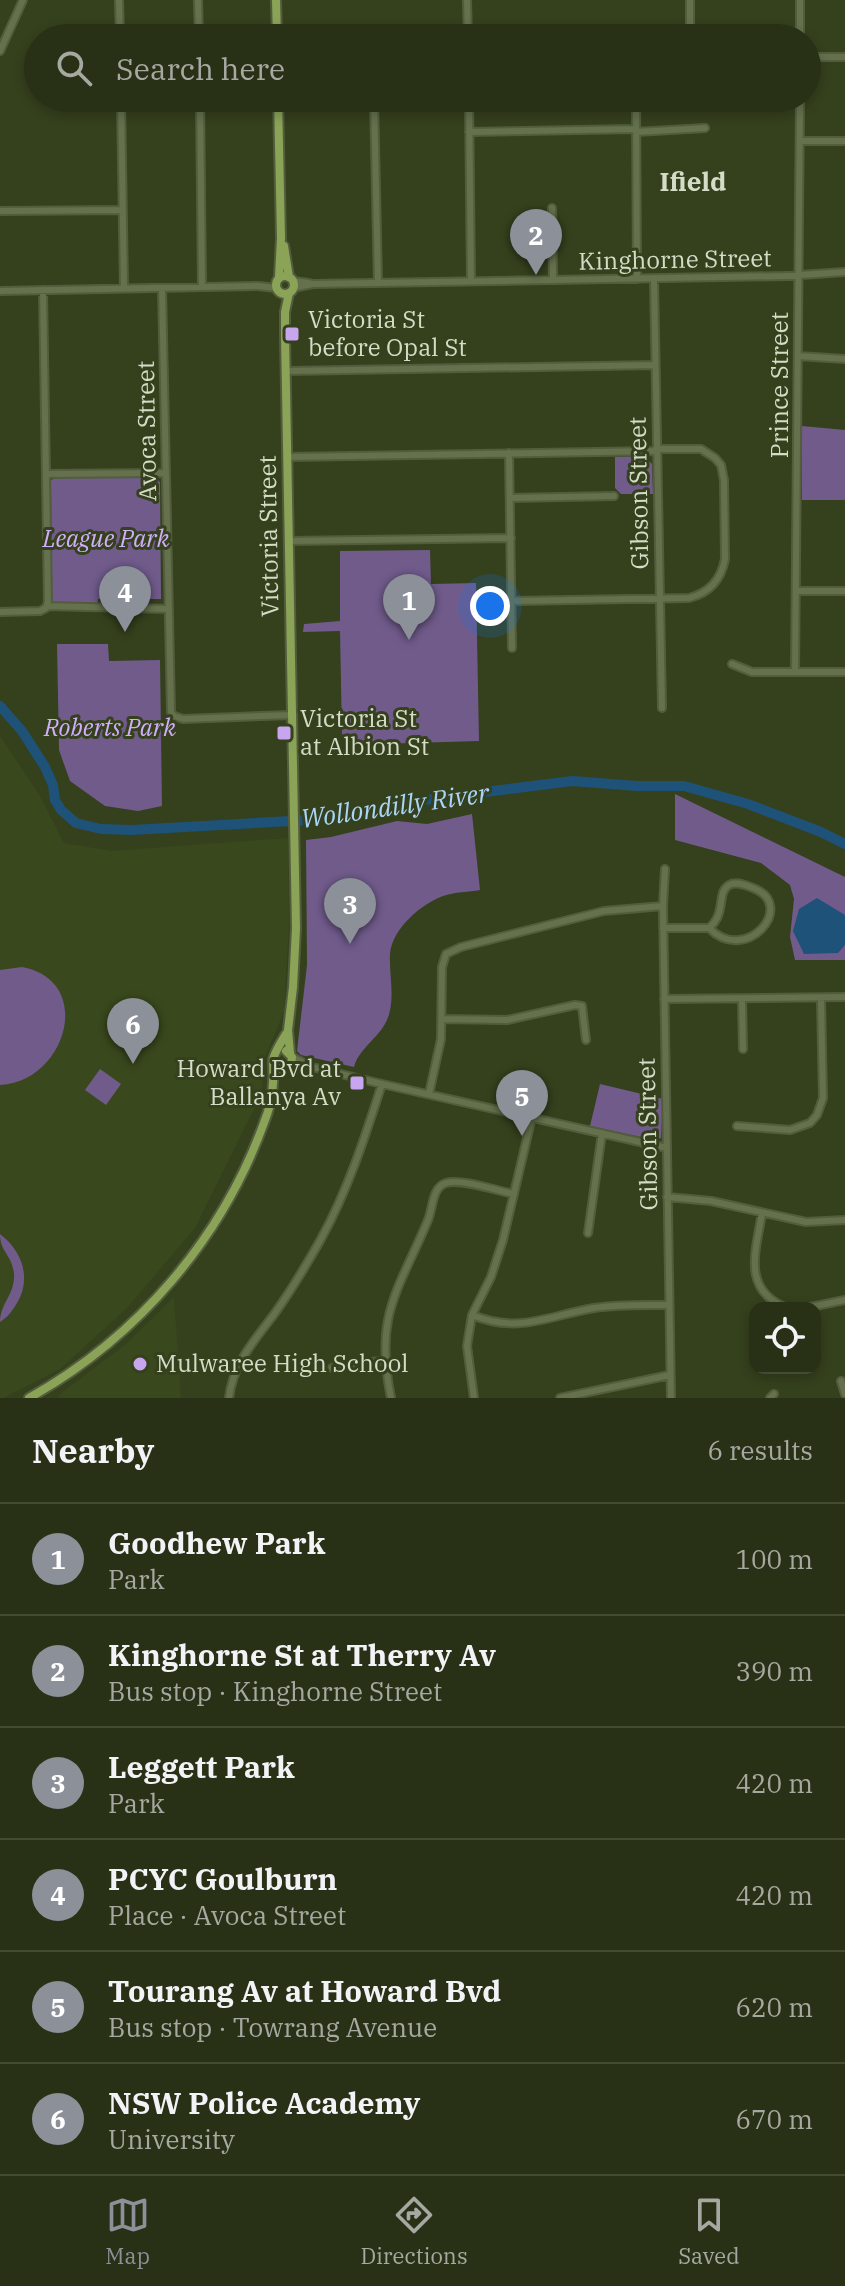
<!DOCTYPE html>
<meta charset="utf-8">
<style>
body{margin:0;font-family:"IBM Plex Serif",serif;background:#343c23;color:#f1f3f6}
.controls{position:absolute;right:24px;bottom:24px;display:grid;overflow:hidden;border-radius:16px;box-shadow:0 4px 12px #0003}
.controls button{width:72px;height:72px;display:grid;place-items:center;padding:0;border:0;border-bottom:2px solid #444b35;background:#283016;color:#f1f3f6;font:40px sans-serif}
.you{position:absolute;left:490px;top:606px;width:28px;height:28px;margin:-20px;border:6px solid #fff;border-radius:50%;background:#1a73e8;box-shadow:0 0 0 12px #1a73e833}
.badge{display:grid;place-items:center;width:52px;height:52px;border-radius:50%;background:#8c9099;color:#fff;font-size:26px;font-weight:700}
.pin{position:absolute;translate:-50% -66px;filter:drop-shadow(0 2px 4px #0008)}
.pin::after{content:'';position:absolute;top:42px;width:28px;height:24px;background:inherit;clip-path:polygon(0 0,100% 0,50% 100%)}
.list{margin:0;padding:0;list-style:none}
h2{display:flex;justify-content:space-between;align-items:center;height:104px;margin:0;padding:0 32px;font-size:34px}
h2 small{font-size:26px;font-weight:400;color:#a5a9a1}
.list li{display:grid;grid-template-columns:52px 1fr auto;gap:24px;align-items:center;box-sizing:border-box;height:112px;padding:0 32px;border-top:2px solid #444b35}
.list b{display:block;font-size:30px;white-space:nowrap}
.list p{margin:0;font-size:26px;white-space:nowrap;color:#a5a9a1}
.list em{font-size:26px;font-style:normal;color:#a5a9a1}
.icon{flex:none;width:44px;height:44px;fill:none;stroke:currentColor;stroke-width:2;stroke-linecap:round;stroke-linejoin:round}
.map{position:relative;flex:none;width:845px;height:1398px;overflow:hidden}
.search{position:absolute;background:#283016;box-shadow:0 4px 12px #0003;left:24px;right:24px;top:24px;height:88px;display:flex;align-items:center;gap:20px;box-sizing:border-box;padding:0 28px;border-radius:44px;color:#a5a9a1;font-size:30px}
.sheet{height:776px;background:#283016}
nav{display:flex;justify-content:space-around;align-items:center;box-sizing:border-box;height:112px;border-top:2px solid #444b35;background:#283016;font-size:22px;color:#a5a9a1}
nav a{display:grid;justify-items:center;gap:4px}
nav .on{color:#8c9099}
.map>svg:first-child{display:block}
</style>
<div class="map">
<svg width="845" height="1398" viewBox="0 0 845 1398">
<rect width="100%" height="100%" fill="#35401d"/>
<!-- built -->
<path fill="#3a481d" d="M0,736l40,60 24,47 48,8 176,-13 1,88 -5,86 -19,45 -4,38 -66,133 -68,80 -67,61 -57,29h-3z
M174,1297l7,101h-123l2,-4 65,-49z"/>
<!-- green -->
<path fill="#705b8b" d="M802,426l43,4v70h-43z
M644,456l8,8 1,30h-32l-6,-6v-31z
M154,475l4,3 2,5 1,116h-63l-1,7 -45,-2 -1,-124 7,-3z
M430,550l1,34 45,-1 3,158 -134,4v-8l-3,-1 -2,-105 -37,1 1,-8 36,-3v-70z
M57,644h51l1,17 51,-1 2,146 -24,5 -33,-5 -35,-25 -11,-31z
M675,794l170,83v83h-50l-5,-23 4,-38 -4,-14 -29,-22 -86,-23z
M472,814l8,76c-11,2 -26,2 -37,6 -22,8 -51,33 -53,58 -1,18 4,38 0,56 -4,25 -30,35 -36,57l-53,-12 -4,-4 10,-86 -1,-125 25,-3 66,-16 30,3z
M22,967c74,14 44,115 -22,118v-115z
M100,1069l21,15 -15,21 -21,-15z
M600,1084l63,15 -2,39 -6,2 -65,-14z
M0,1234c22,17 32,44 17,69 -5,8 -9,14 -17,19 0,-18 15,-28 14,-47 -1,-20 -14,-22 -14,-41z"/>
<!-- water -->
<path fill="#1f5278" d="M817,898l28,17v30l-7,8 -34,1 -11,-23 6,-22z"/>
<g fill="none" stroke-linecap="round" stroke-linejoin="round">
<!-- river -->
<path stroke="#1f5278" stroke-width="10" d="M0,706l22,25 23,36 8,18 2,15 6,10 15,13 25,6 31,1 177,-10 129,-22 134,-17 65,5h47l64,18 73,28 24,12"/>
<!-- minor casing -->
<g stroke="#535d3e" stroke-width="10">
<path id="minor" d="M119,0l1,38
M198,0l1,38
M467,0l1,38
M690,0v33
M373,34v4
M468,37l332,-5
M800,38v-38
M0,51l23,-51
M807,57h38
M121,98l3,190
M200,98l2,189
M374,98l4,185
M469,98l2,183
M636,98l1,181
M469,132l167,-3
M636,132l69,-4
M800,141h45
M552,208l1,72
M0,211l122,-1
M654,279l8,429
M293,281l16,2
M162,288l9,424 3,4 9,3 108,-4
M293,288l19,-4 473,-8 60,-4
M0,291l258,-5 18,2
M798,356l47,3
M286,371l369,-6
M509,453l3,195
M288,457l368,-6
M46,474l120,-1
M510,498l104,-2
M288,541l223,-3
M796,591h49
M512,601l177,-3c20,-5 32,-18 36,-39l-1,-79 -3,-15 -6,-7 -14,-9h-45
M47,606l122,3
M0,612l40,-1 6,-3 2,-6 -5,-312
M732,664l20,8h93
M795,672l5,-574
M665,869l-2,37 8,492
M663,928h46c37,38 89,-23 44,-40 -7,-3 -17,-7 -24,-3 -13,8 -2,28 -20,43
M664,999l181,-2
M742,999l1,50
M443,1019l64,1 68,-15 7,1 4,34
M292,1057l20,10 70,17 285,64
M429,1094l12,-55 1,-72 4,-13 15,-7 143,-36 59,-5
M737,1126l53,4 20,-7 7,-8 6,-17 -2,-99
M667,1197l44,4 95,21 39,-2
M762,1213c-6,38 -21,77 25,95
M588,1233l14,-100
M806,1308l39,-8
M472,1315c48,19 75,1 122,-7 25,-4 50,-3 75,-3
M332,1368l11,-4 41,-3
M841,1381l4,13
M229,1398c4,-35 26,-58 46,-85 17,-24 32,-49 46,-74 27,-49 44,-102 61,-155
M391,1398c-17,-84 7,-106 37,-178 5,-12 4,-33 18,-37 14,-5 52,8 68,11
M474,1398l-7,-52 5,-31 19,-38 12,-37 29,-123
M560,1398l110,-23
M770,1398l4,-4"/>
</g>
<!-- major casing -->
<g stroke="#535d3e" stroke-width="12">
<path id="major" d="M276,0l1,38
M278,98l3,140 -2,39
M284,246l5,31
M276 285a9 9 0 1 1 18 0a9 9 0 1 1-18 0Z
M289,293l-4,19v24l11,592 -3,59 -5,43 2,23
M275,1066l8,4 8,-4 1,-9 -6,-6
M29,1398c109,-61 194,-160 236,-278 8,-20 9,-38 8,-59 0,-7 9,-20 13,-27"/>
</g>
<!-- minor -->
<use href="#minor" stroke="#64714c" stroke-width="6"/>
<!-- major -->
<use href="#major" stroke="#8aa357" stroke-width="8"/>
</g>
<!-- markers -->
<g fill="#c7a6ef" stroke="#35401d" stroke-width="3">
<rect x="284" y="326" width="16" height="16" rx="4"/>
<rect x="276" y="725" width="16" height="16" rx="4"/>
<rect x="349" y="1075" width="16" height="16" rx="4"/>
<circle cx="140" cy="1364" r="8"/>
</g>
<g text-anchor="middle" stroke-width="6" stroke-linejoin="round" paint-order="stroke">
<!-- street labels -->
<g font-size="24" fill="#d4dcc8" stroke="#35401d">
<text transform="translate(675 260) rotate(-1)" y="8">Kinghorne Street</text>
<text transform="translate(780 385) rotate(-90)" y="8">Prince Street</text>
<text transform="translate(147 431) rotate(-91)" y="8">Avoca Street</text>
<text transform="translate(639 493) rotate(-91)" y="8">Gibson Street</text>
<text transform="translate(269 536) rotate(-91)" y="8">Victoria Street</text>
<text transform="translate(648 1134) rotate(-91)" y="8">Gibson Street</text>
</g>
<!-- poi labels -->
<g font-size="24" fill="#d4dcc8" stroke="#35401d" text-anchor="start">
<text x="308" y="328">Victoria St<tspan x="308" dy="28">before Opal St</tspan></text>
<text x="300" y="727">Victoria St<tspan x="300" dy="28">at Albion St</tspan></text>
<text x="341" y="1077" text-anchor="end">Howard Bvd at<tspan x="341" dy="28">Ballanya Av</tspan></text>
<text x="156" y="1372">Mulwaree High School</text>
</g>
<!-- park labels -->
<g font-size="24" font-style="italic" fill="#d1aefc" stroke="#35401d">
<text x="106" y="547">League Park</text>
<text x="110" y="736">Roberts Park</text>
</g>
<!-- neighbourhood labels -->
<g font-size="26" font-weight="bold" fill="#d4dcc8" stroke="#35401d">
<text x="693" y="191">Ifield</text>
</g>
<!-- water labels -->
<g font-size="26" font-style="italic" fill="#aad5f9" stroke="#35401d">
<text transform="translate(395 806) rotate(-8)" y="9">Wollondilly River</text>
</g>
</g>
</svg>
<div class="controls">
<button><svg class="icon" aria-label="locate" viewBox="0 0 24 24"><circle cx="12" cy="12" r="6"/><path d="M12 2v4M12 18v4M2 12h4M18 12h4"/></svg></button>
</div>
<div class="you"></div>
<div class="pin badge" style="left:409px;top:640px">1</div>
<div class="pin badge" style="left:536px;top:275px">2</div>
<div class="pin badge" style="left:350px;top:944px">3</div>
<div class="pin badge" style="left:125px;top:632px">4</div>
<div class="pin badge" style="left:522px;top:1136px">5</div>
<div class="pin badge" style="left:133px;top:1064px">6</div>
<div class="search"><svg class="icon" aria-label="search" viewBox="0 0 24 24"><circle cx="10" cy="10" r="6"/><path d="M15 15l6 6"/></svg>Search here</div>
</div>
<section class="sheet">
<h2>Nearby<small>6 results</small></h2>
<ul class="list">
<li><span class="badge">1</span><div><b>Goodhew Park</b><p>Park</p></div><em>100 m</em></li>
<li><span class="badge">2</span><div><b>Kinghorne St at Therry Av</b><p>Bus stop · Kinghorne Street</p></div><em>390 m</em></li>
<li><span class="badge">3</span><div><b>Leggett Park</b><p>Park</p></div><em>420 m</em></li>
<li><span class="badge">4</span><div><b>PCYC Goulburn</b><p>Place · Avoca Street</p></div><em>420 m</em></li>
<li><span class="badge">5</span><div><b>Tourang Av at Howard Bvd</b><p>Bus stop · Towrang Avenue</p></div><em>620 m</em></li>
<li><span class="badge">6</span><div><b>NSW Police Academy</b><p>University</p></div><em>670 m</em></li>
</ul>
</section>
<nav>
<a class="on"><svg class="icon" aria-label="map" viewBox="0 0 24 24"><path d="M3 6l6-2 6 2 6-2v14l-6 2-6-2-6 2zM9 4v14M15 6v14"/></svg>Map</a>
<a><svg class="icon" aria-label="directions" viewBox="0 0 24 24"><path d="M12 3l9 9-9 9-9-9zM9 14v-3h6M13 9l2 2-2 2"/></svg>Directions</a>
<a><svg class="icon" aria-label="saved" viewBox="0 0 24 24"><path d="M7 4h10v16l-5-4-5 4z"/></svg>Saved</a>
</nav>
